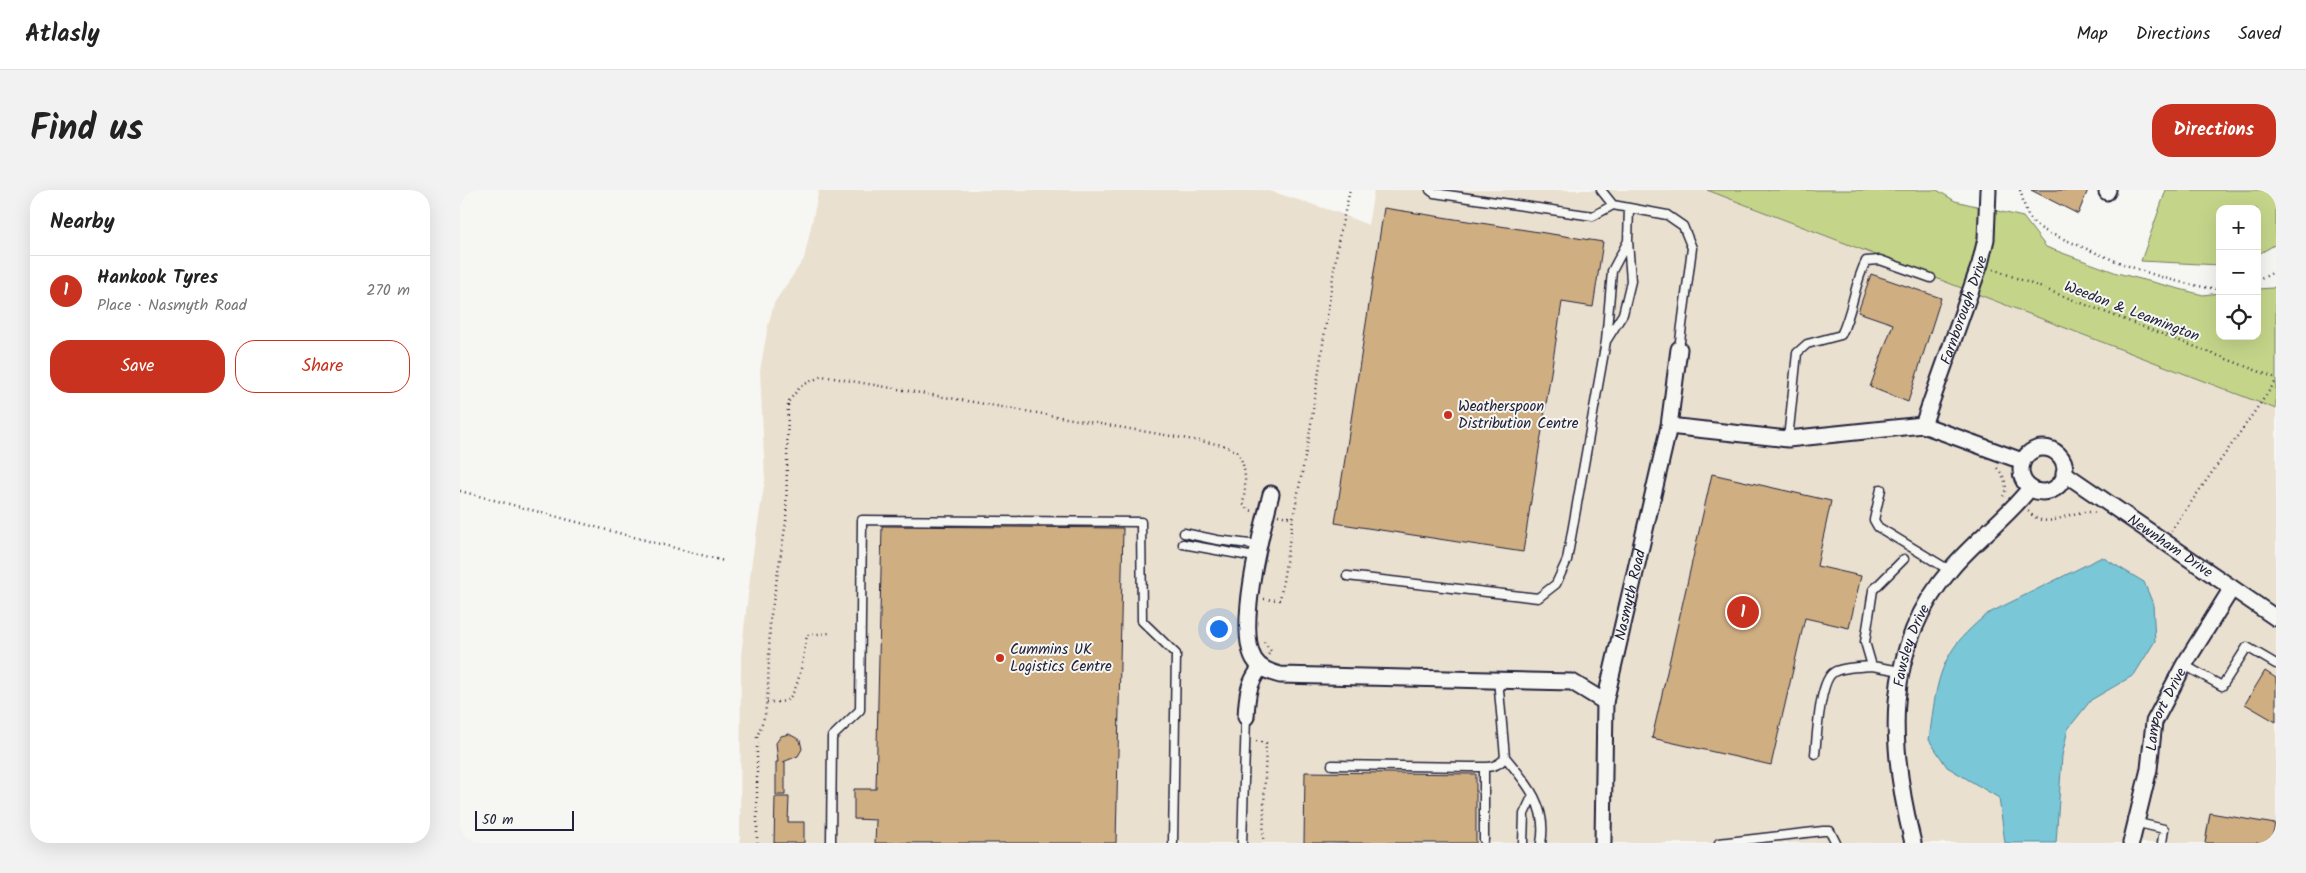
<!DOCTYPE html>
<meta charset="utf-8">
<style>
body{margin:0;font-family:Kalam,sans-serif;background:#f2f2f2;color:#222}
.controls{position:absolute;right:15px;top:15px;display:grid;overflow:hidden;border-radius:10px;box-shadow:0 5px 20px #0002}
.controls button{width:45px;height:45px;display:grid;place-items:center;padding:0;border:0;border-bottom:1px solid #e0e0e0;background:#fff;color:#222;font:25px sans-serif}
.scale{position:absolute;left:15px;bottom:12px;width:99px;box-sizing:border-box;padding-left:5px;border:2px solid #22223b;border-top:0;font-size:14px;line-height:18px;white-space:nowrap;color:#22223b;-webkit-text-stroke:4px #f6f6f2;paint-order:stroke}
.you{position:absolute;left:758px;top:438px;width:18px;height:18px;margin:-12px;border:4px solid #fff;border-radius:50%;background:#1a73e8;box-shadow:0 0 0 8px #1a73e833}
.badge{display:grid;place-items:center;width:32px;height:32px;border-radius:50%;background:#c8321e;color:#fff;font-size:16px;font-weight:700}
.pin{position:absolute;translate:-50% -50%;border:2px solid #fff;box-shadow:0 1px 5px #0006}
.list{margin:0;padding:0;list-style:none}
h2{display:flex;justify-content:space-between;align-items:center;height:65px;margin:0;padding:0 20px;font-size:21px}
h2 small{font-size:16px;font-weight:400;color:#767676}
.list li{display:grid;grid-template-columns:32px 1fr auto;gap:15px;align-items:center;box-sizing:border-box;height:70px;padding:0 20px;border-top:1px solid #e0e0e0}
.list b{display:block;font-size:19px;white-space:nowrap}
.list p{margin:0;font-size:16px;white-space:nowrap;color:#767676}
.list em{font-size:16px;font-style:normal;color:#767676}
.actions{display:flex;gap:10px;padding:15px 20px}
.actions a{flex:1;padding:11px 0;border:1px solid #c8321e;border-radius:20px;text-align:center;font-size:18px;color:#c8321e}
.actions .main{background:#c8321e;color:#fff}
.icon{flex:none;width:28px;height:28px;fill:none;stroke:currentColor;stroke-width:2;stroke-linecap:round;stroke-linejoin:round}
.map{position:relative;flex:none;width:1816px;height:653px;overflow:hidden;border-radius:20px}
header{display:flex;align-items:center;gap:30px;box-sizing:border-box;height:70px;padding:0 25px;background:#fff;border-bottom:1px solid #e0e0e0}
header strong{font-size:24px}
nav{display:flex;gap:28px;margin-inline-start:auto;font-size:18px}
.intro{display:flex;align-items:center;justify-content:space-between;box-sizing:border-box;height:120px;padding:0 30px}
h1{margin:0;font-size:35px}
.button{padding:12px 22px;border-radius:20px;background:#c8321e;color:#fff;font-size:18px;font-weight:700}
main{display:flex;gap:30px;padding:0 30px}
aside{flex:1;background:#fff;border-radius:20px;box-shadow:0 5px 20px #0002}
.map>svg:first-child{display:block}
</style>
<header>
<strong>Atlasly</strong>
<nav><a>Map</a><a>Directions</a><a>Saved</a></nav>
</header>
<div class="intro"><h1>Find us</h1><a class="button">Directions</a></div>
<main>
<aside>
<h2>Nearby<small></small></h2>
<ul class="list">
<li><span class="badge">1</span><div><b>Hankook Tyres</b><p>Place · Nasmyth Road</p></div><em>270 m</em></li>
</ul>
<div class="actions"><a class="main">Save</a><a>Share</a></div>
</aside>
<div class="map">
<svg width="1816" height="653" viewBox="0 0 1816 653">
<rect width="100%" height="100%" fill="#f6f6f2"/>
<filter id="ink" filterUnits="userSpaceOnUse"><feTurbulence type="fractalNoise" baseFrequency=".02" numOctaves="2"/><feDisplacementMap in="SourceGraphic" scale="10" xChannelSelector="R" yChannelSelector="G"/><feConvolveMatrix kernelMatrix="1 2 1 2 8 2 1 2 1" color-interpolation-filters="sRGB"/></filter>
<g filter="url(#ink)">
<!-- built -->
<path fill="#eae0d0" d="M359,0h448l72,23 29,12 6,-35h333l569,219v434h-1536l1,-187 11,-96 13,-80 -5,-109 8,-45 6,-23 30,-44z"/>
<!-- green -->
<path fill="#c4d58a" stroke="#737c62" d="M1247,0h230l18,11 68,16 23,30 71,26 86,22 17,-2v43h37v-47l16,-1 3,-3v124z
M1706,0h110v54l-19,11v-46h-37v56l-79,-4z"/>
<!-- water -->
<path fill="#79c7d7" stroke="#568599" d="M1642,367l42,25 9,22 2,37 -21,34 -43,25 -23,29 -6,27 -6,87h-51l-6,-45 -52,-31 -18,-27c4,-27 6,-62 21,-86 8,-15 24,-29 37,-40z"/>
<!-- building -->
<path fill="#cfae82" stroke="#22223b" d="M1571,0h57l-10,24z
M924,18l219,34 -10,65 -31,-5 -39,250 -188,-29z
M1411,84l70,24 -33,104 -38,-15 23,-63 -35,-12z
M1252,284l119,27 -14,65 44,10 -12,52 -44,-10 -34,147 -119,-27z
M422,336l241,2 -7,315h-241l1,-23 -22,-1v-30h22z
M1805,481l11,7v44l-31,-18z
M329,544l11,6 2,9 -4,7 -15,6h2v33h-9v-33h2l-2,-19 5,-7z
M845,582l171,2v69h-172z
M315,607h14l-1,25h16v21h-30z
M1750,623l65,11 -4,19h-66z"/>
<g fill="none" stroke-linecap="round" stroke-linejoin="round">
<!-- service casing -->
<g stroke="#22223b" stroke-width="11">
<path id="service" d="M970,0l4,3 159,23 20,-11 54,10 16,11 9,22 -13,101
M1141,0l12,15
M1168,51l-16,30 -6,70 17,-27 8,-33 -3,-40 1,-33
M1328,249l9,-86 10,-9 34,-9c12,-24 13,-51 25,-74l14,-1 51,18
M1421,299l-7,31 4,7 71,43
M724,343l33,7 41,5
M723,354l72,13
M887,386l191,22 18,-14 11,-24 39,-219
M1724,475l38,21 25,-39 29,17
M1441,481l-29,-5 -7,-24 8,-52 31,-31
M1355,564c2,-16 4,-74 19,-82 9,-5 27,-5 38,-6
M1045,567c22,26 43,50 36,86
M872,575l140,2c12,0 26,2 33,-10l-7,-78
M1674,632l30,7 -2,14
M1024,650v-73
M371,653l1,-106 28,-27 2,-190 279,2 1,99 34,33 -3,189
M782,653l4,-126
M1063,653l1,-29 9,-19
M1259,653l104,-12h7l6,12"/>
</g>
<!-- minor casing -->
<g stroke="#22223b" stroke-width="19">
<g id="minor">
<path d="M1647,2l1,-2"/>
<path id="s1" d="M1463,235l57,-161 6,-25 2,-49"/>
<path d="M1209,236l119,13 135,-14 99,36"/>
<circle cx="1583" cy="280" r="22"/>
<path id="s2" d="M1604,283l212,145"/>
<path d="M811,304c-9,36 -35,134 -17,165 6,10 16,13 26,16l292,7 33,20"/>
<path d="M786,527c1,-21 2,-34 15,-50"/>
<path id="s3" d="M1143,653l2,-141 64,-276 10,-77"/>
<path id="s4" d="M1453,653c-24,-96 -31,-194 38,-274 24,-29 56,-51 79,-81"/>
<path id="s5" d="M1671,653l18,-74 5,-47 30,-57 48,-77"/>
</g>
</g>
<!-- path -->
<path stroke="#22223b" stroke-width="2.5" stroke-dasharray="1 4" stroke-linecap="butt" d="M1560,0c4,11 4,22 13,32 9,10 27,15 40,21 46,20 96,41 147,46
M1533,79l283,109
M1797,91l19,-10
M1537,278c7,8 12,18 6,28
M0,301l264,70
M1568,321c21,24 41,-5 68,2
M818,325l15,3
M1711,341l105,-150
M804,409l16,1 13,-82 16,-81 30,-200 11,-47
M804,452l7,9 -3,4
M307,512c6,0 14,1 20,-2 13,-9 17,-50 20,-65l23,-2
M796,551l10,2 -3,100
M297,653v-106l8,-22 3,-26 2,-68 16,-99 2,-120 13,-16 21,-10 401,69 15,7c9,17 8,33 5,52l6,6 4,1"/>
<!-- service -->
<use href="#service" stroke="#f6f6f2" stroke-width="8"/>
<!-- minor -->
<use href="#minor" stroke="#f6f6f2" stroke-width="15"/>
</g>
</g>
<!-- markers -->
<g fill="#c8321e" stroke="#f6f6f2" stroke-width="2">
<circle cx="988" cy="225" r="5"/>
<circle cx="540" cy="468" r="5"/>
</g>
<g text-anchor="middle" stroke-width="4" stroke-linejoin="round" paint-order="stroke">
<!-- street labels -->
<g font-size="15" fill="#22223b" stroke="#f6f6f2">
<text dy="5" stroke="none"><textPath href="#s1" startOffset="122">Farnborough Drive</textPath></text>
<text transform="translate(1672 121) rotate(21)" y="5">Weedon &amp; Leamington</text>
<text dy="5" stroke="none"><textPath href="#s2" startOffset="129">Newnham Drive</textPath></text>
<text dy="5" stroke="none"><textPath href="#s3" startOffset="251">Nasmyth Road</textPath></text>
<text dy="5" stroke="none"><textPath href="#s4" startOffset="201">Fawsley Drive</textPath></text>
<text dy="5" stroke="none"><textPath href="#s5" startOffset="139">Lamport Drive</textPath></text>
</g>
<!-- poi labels -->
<g font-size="15" fill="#22223b" stroke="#f6f6f2" text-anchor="start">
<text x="998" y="221">Weatherspoon<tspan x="998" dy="17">Distribution Centre</tspan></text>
<text x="550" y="464">Cummins UK<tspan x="550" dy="17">Logistics Centre</tspan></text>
</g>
</g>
</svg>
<div class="controls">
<button>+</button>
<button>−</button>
<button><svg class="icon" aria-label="locate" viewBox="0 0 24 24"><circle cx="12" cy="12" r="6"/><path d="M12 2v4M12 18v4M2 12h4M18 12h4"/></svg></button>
</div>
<div class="scale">50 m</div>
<div class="you"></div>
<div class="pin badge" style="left:1283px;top:422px">1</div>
</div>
</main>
